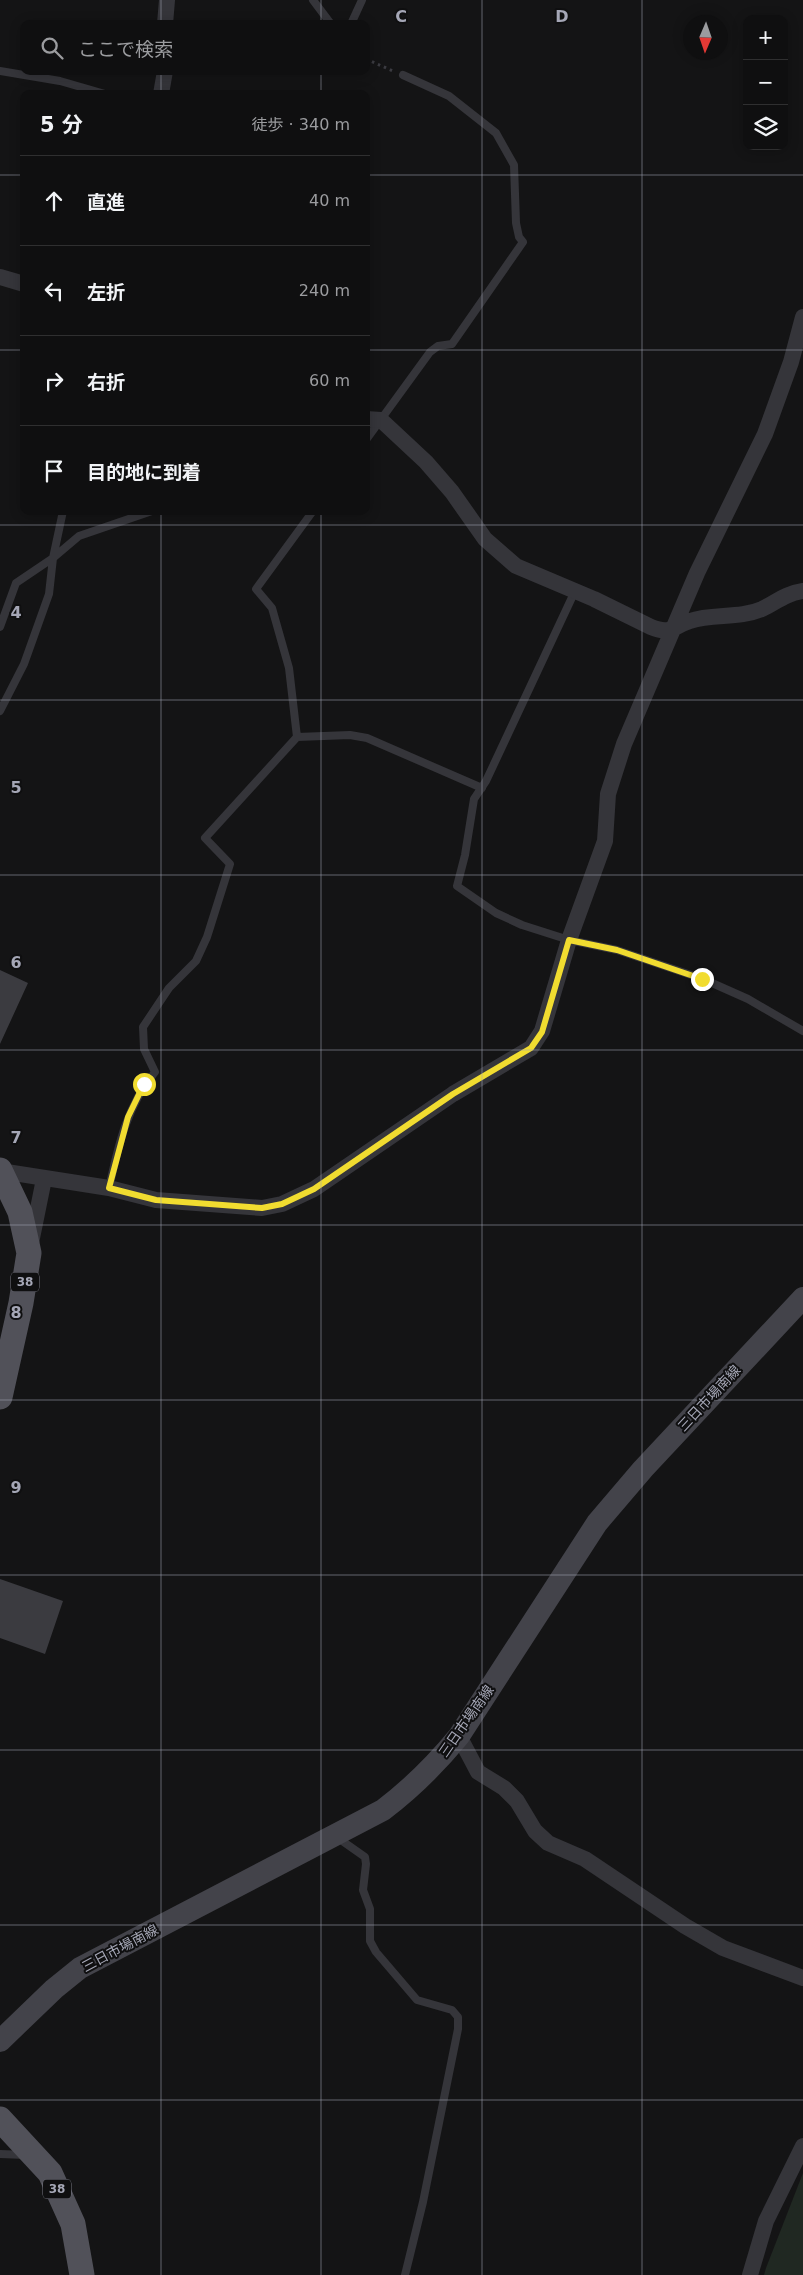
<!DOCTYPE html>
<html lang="ja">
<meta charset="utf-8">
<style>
body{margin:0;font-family:"DejaVu Sans","Noto Sans JP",sans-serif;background:#181819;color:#f1f3f6}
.controls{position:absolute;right:15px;top:15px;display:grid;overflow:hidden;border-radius:10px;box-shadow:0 2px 12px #0003}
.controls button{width:45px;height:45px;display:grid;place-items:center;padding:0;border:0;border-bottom:1px solid #2f2f30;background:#0f0f10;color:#f1f3f6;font:25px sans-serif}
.compass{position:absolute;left:683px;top:15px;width:45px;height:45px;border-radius:50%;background:#0f0f10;box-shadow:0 2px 12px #0003;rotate:182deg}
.stop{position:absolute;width:15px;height:15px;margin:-11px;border:4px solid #f1dc30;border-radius:50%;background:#fff}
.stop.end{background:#f1dc30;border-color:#fff;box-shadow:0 1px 5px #0008}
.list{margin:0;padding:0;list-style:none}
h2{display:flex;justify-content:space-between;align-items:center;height:65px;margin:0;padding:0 20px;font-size:21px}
h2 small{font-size:16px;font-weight:400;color:#9b9c9f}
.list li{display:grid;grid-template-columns:32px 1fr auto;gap:15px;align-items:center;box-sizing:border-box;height:90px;padding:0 20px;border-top:1px solid #2f2f30}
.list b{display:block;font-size:19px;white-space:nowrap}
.list em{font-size:16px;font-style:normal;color:#9b9c9f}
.icon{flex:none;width:28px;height:28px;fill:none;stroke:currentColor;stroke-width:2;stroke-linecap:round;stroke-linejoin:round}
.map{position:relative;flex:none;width:803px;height:2275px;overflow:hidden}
.search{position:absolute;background:#0f0f10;box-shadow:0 2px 12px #0003;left:20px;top:20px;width:350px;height:55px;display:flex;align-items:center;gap:12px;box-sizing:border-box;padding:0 18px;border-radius:10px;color:#9b9c9f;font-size:19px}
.panel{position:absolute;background:#0f0f10;box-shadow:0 2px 12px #0003;left:20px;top:90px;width:350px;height:425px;border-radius:10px}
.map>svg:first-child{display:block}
</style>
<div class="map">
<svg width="803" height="2275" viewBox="0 0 803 2275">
<rect width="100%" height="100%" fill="#141415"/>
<!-- green -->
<path fill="#202822" d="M803,2173v102h-39l2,-7z"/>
<!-- building -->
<path fill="#3b3b40" d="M0,970l28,13 -28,61z
M0,1579l63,22 -18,53 -45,-16z"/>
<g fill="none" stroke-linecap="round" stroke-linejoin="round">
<!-- path -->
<path stroke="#3b3b41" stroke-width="3" stroke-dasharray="2.5 4" stroke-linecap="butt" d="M366,59l27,12"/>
<!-- service -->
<path stroke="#35353a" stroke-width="8" d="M313,0l18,24
M351,24l11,-24
M0,71l60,10 45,13
M366,440l64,-88 8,-6 14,-2 71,-102 -4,-5 -3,-14 -2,-58 -18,-32 -47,-37 -46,-21
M575,591l-89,190 -12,18 -9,56 -8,31 39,27 26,12 47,15 48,10 86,29 45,20 55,32
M0,627l16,-44 37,-25 26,-22 73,-25
M0,711l24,-47 25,-70 4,-36 10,-47
M297,737l53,-2 17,3 115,50
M109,1188c9,-41 18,-83 46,-116l-11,-23 -1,-22 26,-39 27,-27 11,-24 23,-73 -25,-26 92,-101 -8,-69 -17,-60 -16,-19 57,-78
M338,1838l27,19 1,7 -3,26 7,19v32l6,11 41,48 35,10 6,7v12l-35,173 -18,73
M0,2154l26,1"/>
<!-- minor -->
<path stroke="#35353a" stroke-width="16" d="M165,24l2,-24
M161,94l4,-23
M0,277l24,7
M366,419l15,1 45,42 26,30 33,47 31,27 78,33 57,28c20,8 21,0 39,-6 22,-8 49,-2 72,-12 15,-7 22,-15 41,-18
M0,1171l109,17 47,12 106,8 20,-4 32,-15 139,-95 78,-46 11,-17 27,-91 36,-99 3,-47 16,-50 73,-171 68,-139 26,-72 12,-45
M31,1243l13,-64
M459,1736l19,36 26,16 13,13 18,30 13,12 37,16 100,67 38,22 80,30
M750,2275l16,-54 37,-75"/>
<!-- secondary -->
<path stroke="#43434a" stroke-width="22" d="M0,2041l54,-52 26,-21 303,-158c29,-22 53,-46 76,-74l138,-213 46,-54 160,-171"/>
<!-- primary -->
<path stroke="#515159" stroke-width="25" d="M0,1170l20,42 9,41 -8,50 -21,94
M0,2119l50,54 23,51 9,51"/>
</g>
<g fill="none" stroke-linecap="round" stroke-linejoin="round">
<!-- route -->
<path stroke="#f1dc30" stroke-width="6" d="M144,1084l-16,33 -19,71 47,12 106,8 20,-4 32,-15 139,-95 78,-46 11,-16 27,-92 48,10 85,29"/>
</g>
<!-- grid -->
<path fill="none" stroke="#a5a7b6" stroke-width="1" stroke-opacity="0.55" d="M161,0v24M321,0v24M482,0v2275M642,0v2275M161,71v23M321,71v23M0,175h24M366,175h437M0,350h24M366,350h437M161,511v1764M321,511v1764M0,525h803M0,700h803M0,875h803M0,1050h803M0,1225h803M0,1400h803M0,1575h803M0,1750h803M0,1925h803M0,2100h803"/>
<g text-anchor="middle" stroke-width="4" stroke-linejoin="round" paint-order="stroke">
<!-- shield labels -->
<g fill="#0f0f10" stroke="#787984" stroke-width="1">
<rect x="11" y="1272.5" width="28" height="19" rx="4"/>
<rect x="43" y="2179.5" width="28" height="19" rx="4"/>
</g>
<g font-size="12" font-weight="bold" fill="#a5a7b6">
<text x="25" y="1286">38</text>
<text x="57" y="2193">38</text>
</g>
<!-- street labels -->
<g font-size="14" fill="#a5a7b6" stroke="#0f0f10">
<text transform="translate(709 1398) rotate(-47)" y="5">三日市場南線</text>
<text transform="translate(466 1721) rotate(-55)" y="5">三日市場南線</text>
<text transform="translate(120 1948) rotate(-28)" y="5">三日市場南線</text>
</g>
</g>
<g font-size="16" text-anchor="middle" font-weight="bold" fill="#a5a7b6" stroke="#0f0f10" stroke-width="4" stroke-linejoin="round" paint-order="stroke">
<text x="401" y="22">C</text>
<text x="562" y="22">D</text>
<text x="16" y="618">4</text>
<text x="16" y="793">5</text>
<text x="16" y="968">6</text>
<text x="16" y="1143">7</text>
<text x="16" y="1318">8</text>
<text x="16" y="1493">9</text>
</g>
</svg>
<div class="controls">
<button>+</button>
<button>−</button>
<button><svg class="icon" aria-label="layers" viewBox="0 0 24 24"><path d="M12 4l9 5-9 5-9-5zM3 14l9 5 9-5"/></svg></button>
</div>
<svg class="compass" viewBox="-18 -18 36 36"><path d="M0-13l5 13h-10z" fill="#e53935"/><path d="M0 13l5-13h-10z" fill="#9b9c9f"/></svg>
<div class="stop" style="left:144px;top:1084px"></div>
<div class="stop end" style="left:702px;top:979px"></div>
<div class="search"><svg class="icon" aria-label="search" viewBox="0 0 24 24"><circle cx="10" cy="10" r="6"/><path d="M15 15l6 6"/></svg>ここで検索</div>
<section class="panel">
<h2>5 分<small>徒歩 · 340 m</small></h2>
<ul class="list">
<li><svg class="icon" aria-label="ahead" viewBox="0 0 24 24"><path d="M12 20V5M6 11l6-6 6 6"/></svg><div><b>直進</b></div><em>40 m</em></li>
<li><svg class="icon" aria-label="left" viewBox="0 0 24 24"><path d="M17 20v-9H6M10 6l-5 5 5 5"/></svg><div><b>左折</b></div><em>240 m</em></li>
<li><svg class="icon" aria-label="right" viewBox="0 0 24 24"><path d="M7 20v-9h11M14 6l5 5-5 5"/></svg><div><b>右折</b></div><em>60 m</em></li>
<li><svg class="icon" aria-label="arrive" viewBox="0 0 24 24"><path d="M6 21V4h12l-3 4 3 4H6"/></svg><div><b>目的地に到着</b></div></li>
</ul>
</section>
</div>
